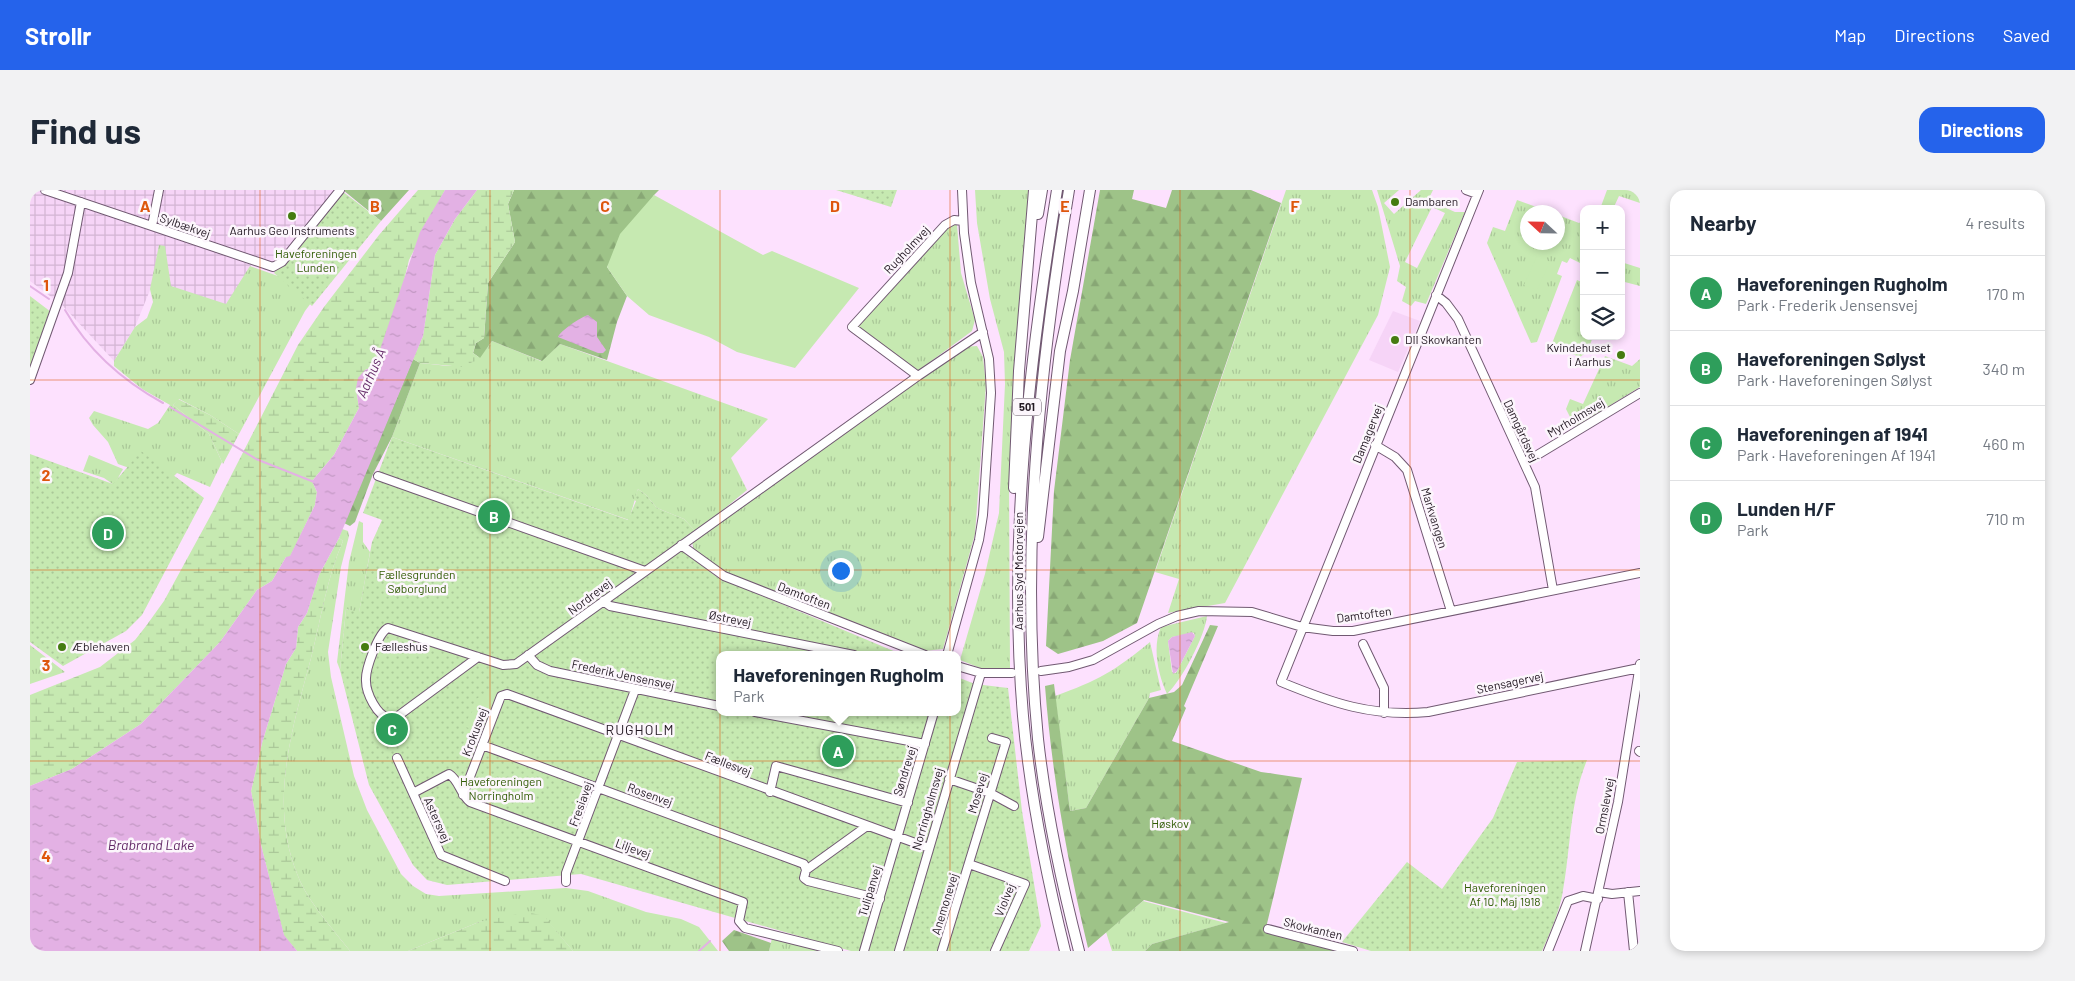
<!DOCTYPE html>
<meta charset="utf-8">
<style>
body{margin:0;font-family:Barlow,sans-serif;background:#f2f2f3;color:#1f2937}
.controls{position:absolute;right:15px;top:15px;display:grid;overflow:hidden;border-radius:10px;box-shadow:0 2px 8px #0003}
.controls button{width:45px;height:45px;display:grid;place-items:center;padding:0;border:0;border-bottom:1px solid #e0e1e3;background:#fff;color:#1f2937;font:25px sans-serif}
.compass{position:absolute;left:1490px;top:15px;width:45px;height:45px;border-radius:50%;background:#fff;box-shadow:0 2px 8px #0003;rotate:292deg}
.you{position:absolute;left:810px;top:380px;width:18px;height:18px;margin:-12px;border:4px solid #fff;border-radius:50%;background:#1a73e8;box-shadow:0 0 0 8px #1a73e833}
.badge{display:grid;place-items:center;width:32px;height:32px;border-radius:50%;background:#2563eb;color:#fff;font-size:16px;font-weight:700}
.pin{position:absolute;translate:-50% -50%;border:2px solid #fff;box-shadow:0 1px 5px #0006}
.popup{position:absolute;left:686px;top:461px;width:245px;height:65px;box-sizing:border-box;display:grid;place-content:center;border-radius:10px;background:#fff;filter:drop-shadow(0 1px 4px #0005);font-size:16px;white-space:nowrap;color:#747a83}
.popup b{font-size:19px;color:#1f2937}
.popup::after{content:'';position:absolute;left:50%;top:100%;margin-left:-10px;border:10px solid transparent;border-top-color:#fff}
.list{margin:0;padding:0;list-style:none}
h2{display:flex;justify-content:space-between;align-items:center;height:65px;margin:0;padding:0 20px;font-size:21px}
h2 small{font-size:16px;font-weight:400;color:#747a83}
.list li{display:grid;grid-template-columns:32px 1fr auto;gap:15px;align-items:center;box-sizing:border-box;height:75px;padding:0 20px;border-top:1px solid #e0e1e3}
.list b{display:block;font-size:19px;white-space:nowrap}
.list p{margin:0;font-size:16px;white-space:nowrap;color:#747a83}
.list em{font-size:16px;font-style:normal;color:#747a83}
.icon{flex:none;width:28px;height:28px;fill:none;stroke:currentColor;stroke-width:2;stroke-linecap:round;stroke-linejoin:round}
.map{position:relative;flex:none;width:1610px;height:761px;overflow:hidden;border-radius:15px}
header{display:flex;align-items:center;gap:30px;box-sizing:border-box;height:70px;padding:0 25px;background:#2563eb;color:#fff}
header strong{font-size:24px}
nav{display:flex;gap:28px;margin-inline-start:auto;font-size:18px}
.intro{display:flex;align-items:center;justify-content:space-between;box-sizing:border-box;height:120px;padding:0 30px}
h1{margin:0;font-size:35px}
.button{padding:12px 22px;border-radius:15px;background:#2563eb;color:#fff;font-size:18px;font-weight:700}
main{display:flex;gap:30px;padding:0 30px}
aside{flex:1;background:#fff;border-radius:15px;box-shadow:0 2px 8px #0003}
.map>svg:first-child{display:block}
</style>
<header>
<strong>Strollr</strong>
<nav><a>Map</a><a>Directions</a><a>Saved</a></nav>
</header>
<div class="intro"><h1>Find us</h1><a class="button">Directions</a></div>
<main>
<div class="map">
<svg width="1610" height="761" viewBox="0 0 1610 761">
<defs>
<pattern id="industrial-grid" width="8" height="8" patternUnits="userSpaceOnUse" patternTransform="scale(1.25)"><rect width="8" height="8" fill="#f6d4f7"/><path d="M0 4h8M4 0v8" fill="none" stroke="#d3b5d3"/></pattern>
<pattern id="grass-tufts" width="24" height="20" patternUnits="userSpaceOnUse" patternTransform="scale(1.25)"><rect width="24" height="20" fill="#c6e9b1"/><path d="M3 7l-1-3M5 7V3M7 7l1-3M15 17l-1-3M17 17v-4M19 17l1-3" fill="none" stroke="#aac798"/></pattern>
<pattern id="forest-firs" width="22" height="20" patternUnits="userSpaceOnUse" patternTransform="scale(1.25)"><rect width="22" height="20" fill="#9ec388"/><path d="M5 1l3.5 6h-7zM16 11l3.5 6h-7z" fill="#88a775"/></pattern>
<pattern id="wetland-marsh" width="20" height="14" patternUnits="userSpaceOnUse" patternTransform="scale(1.25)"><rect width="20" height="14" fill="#c6e9b1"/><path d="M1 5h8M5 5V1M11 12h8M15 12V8" fill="none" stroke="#aac798"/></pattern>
<pattern id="garden-dots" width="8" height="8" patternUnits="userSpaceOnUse" patternTransform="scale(1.25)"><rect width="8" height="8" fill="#c6e9b1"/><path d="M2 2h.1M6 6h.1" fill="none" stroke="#aac798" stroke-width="1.8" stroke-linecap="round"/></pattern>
<pattern id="water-ripples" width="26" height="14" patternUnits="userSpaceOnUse" patternTransform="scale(1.25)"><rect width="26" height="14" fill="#e3b1e4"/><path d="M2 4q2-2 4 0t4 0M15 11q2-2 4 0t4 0" fill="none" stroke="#c298c3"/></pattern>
</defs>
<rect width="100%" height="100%" fill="#fde1fe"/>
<!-- built -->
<path fill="#f6d4f7" d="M1363,121l27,10 -22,51 -29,-12z"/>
<!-- industrial -->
<path fill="url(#industrial-grid)" d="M0,0h313l-69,83 -23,-8 -17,54 -84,-29 -15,37 -21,34 -52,-56 -32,-24z"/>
<!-- grass -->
<path fill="url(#grass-tufts)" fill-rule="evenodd" d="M945,0h55l-21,292 1,186h-30l-20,-8 25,-86 14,-61 6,-129 -1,-32 -14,-53 -13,-76z
M1256,0h86l6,17 12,60 -12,48 -153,288 -57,10 11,-34 -24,-7z
M1347,0h22l-15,13 10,11 27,-24h12l-5,10 27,12h10l-39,92 -11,-3 -4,5 -9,-5 4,-14 -9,-6 3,-15zM1402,17l13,6 -28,55 -12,-6z
M1577,0h33v13l-21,-7 -6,13h-13z
M1487,10l33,12h-22v30h30v-27l21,8 5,-3v45l-14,-7 -3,5 -5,-2 -5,13 5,2 -25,66 -6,1 -44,-100 6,-16 12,4z
M919,35h8l4,48 14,47 -3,11 -61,45 -60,-44z
M129,55l6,1 6,40 55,18 24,-38 70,25 -15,20 -66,123 -29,-19 -31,-16 -6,6 36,29 13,28 -12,25 -33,-14 -4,4 -38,-7 -17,-6 -10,-22 -15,-17 -4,-7 5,-7 54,18 10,-6 12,-18 -28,-16 -28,-23v-5l21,-34 12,-9 6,-16 -3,-13z
M1591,72l19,6v18l-19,-5z
M1547,90l7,3v53h12l-3,1 -6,15 -7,5 -29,-11z
M462,151l49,20 19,-17 208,75 -37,39 16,32 -51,42 -12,-13 -27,-11 -11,-13 -8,-6 -9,31 -237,-83 28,-74c37,3 49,11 72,-22z
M947,156l6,11 3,28 -11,149 -32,115 -19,2 -201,-77 -29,-22 -2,-11 271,-194z
M1575,166l27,10 8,-7v28l-65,40 -9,-18 4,-10 13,5z
M59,265l34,14 -9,16 -10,-7 -21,-7z
M329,331l4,2v19l7,10 -11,61 -13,-4 -6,61 -3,-8 12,-100z
M312,339l6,2 1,5 -8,31 -13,85 3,25 23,99 13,34 34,64 12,12 13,8 13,2 127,-8 22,3 58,21 35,7 18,8 19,24h-145l-29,-34 -65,5 -71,29h-58c-17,-22 -42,-49 -52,-75 -30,-72 -6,-146 13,-218 10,-39 16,-81 32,-117l-4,-3z
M1177,426c-2,20 -25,64 -40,78 -9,-19 -15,-47 -6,-67zM1164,443l1,3 -19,37 -4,-1 -4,-31 4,-4z
M1120,452l11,48 -11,3 -1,5 -63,110 -16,3 -15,-115c42,-15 60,-25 95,-54z
M0,455l35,27 -35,12z
M1113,711l83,22 -74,21 -7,7h-33l-6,-19z
M742,748l53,13h-56z"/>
<!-- forest -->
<path fill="url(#forest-firs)" d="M313,0h66l-28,31z
M484,0h145l-5,5 -47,72 20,29 -10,26 -10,38 -47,-16 -18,17 -50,-20 -12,17 -7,-5 3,-10 8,-5 4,-55 27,-41 -7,-38z
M1070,0h34l-2,9 34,9 6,-18h79l30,13 -144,420 -34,18 -45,13 -12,-8 8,-155 16,-131z
M383,169l7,4 -28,74 -19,37 -18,48 -5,4 -6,-3z
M1180,435l8,1 -34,80 2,2 -14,33 89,31 41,6 -37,154 71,19h-191l7,-7 77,-22 -85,-22 -56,48c-21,-88 -36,-173 -43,-262l9,-2 16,127 16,-3 63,-110 25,-6 8,-7z
M704,740l37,13 -2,8h-40l-7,-10z"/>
<!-- wetland -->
<path fill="url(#wetland-marsh)" d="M388,0h27l-36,70 -8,33 -27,74 -9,3 -9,18 3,20 -25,47 -22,26 5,11 -2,13 -25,52h-4l-14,24 -15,9 -37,52 -79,82 -69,45 -42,17v-91l70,-28 35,-27 11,-14 18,-25 48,-88 86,-168 26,-38 55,-72z
M447,0h37l-6,14 7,38 -27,41 -4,55 -8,5 -3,10 7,5 -17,9 -43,-4 -7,-4 10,-23 12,-81 20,-36z
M148,209l32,16 29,19 -16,30 -14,-30 -36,-29z
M309,348l4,3c-16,36 -22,78 -32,117 -19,72 -43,146 -13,218 10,26 35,53 52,75h-53l-13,-15 -23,-91 -10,-54 11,-48 24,-79 10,-16 2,-21 9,-14 12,-38z
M497,722l17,4 29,35h-165l71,-29z"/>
<!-- garden -->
<path fill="url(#garden-dots)" d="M806,0h61l-6,17z
M312,1l39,30 -69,85 -38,-33z
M0,106l21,16 -21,64z
M362,247l236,83 8,-19 -2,-1 4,-11 8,6 11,13 27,11 12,13 -20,14 41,31 186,78h-184v57h238v-35l18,7 33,4 14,123 19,115 -12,25h-178l-270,-77 -134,11 -20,-5 -14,-15 -44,-80 -29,-115 6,-61 13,3 13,-70 10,-22 -19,-7z
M111,261l63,47 -62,117 -16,16 -63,35 -33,-24v-188l83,30z
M1557,570c-18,44 -16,90 -25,136 -4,19 -12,37 -20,55h-171l-29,-9 65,-80 35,27 51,-71 24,-56z"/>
<!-- pitch -->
<path fill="#c6e9b1" d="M624,5l109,60 9,-4 87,37 -64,80 -58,-16 -28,-15 -60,-22 -22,-19 -20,-29 13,-33z
M1507,66l13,6 -13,28 -13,-5z
M462,498l8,3 -17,42 -20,-7 14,-22 -2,-4z"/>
<!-- water -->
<path fill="url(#water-ripples)" d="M415,0h32l-22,29 -20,36 -12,81 -84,202 -20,37 -12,38 -9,14 -2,21 -10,16 -24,79 -11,48 10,54 23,90 13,16h-267v-165l42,-17 69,-45 79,-82 37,-52 15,-9 14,-24 4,-1 25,-51 2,-13 -5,-11 22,-26 25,-47 -3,-20 2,-10 7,-8 9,-3 46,-135z
M558,125l9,7v15l9,13 -3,3h-5l-40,-16c2,-6 23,-20 30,-22z
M1162,442l3,4 -18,35 -4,3 -5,-33 4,-4z"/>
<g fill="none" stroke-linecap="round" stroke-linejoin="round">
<!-- stream -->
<path stroke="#e3b1e4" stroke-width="2" d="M0,96l19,13
M35,120c23,40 58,71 98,93
M140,217l86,52 58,23
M669,761l11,-10"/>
<!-- minor casing -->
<g stroke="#715972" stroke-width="10">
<path id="minor" d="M15,0l228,77 9,-5 58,-72
M1436,0l11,4
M1449,0l-198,492c51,21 91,35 147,30l211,-44
M122,36l7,-36
M1406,105l10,8 12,16 77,168 18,103
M888,186l-66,-49 93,-102 9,-5 9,1
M0,190l38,-107 13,-71
M1345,255l20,12 12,13 44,141
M1494,273l116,-70
M348,286l267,95
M651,355l43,31 201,79
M573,411l7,5 244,49
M1333,454l21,44v25
M498,465l9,10 13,6 169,35
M917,465l32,-115 4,-25 8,-122 -2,-34 -18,-76 -7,-50 -2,-43
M448,467l-80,59 -9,2c-12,-2 -23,-25 -23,-37 -1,-11 12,-48 22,-53l115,37 13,-1 402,-288 65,-44
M927,476l24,7h31
M1011,481l28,-4 24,-7 65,-36 19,-8 22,-5 53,1 50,15 31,4h20l287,-58
M725,522l170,32
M452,555l322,119 2,6
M1609,561l1,1
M367,568l44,97 64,26
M919,589l41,14 24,13
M740,602l6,-26 132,37
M383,603l36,-19c10,6 11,20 21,28l273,100 -4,19 6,7 93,23
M433,605l38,-99 6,-2 422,154
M837,636l-61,44 -2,8 4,3 72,18
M939,674l56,20 -30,67
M536,692v-9l69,-183
M1569,702l13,2 28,-3
M1598,702l6,59
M1238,739l85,22
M834,761l70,-239
M869,761l82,-278
M912,761l64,-209 -14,-4
M1518,761l20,-50 15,-5 15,3
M1555,761l33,-149 22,-138"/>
</g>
<!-- highway casing -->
<g stroke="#715972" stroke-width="12">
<path id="highway" d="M1027,0c-28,174 -49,349 -34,526 7,79 23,158 42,235
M1039,0c-30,182 -49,365 -31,549 8,72 23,142 41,212
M1008,24l4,-24
M984,298l5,-117 15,-181
M1008,347l22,-186 13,-60 17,-101"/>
</g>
<!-- minor -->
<use href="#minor" stroke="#fff" stroke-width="8"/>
<!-- highway -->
<use href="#highway" stroke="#fff" stroke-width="10"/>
</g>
<!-- grid -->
<path fill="none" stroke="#de560d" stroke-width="1" stroke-opacity="0.55" d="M230,0v761M460,0v761M690,0v761M920,0v761M1150,0v761M1380,0v761M0,190h1610M0,380h1610M0,571h1610"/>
<!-- markers -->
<g fill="#457c11" stroke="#fcf6fc" stroke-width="2">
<circle cx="1365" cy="12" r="5"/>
<circle cx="262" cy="26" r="5"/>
<circle cx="1365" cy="150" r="5"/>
<circle cx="1591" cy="165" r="5"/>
<circle cx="32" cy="457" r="5"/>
<circle cx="335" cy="457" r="5"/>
</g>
<g text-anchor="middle" stroke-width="5" stroke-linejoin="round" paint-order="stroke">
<!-- shield labels -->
<rect fill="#fcf6fc" stroke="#645b64" stroke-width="1" x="983" y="208.5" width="28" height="17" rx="4"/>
<g font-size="11" font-weight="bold" fill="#231923">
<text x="997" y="221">501</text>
</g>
<!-- poi labels -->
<g font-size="12" fill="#231923" stroke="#fcf6fc" text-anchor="start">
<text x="1375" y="16">Dambaren</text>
<text x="262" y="45" text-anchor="middle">Aarhus Geo Instruments</text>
<text x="1375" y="154">DII Skovkanten</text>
<text x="1581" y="162" text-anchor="end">Kvindehuset<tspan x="1581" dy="14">i Aarhus</tspan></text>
<text x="42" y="461">Æblehaven</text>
<text x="345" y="461">Fælleshus</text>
</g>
<!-- street labels -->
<g font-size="12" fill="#231923" stroke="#fcf6fc">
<text transform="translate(155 36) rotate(19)" y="4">Sylbækvej</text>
<text transform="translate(877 60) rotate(-47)" y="4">Rugholmvej</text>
<text transform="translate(1546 228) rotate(-31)" y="4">Myrholmsvej</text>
<text transform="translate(1491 241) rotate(65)" y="4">Damgårdsvej</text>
<text transform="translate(1338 244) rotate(-68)" y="4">Damagervej</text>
<text transform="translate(1404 328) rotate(73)" y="4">Markvangen</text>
<text transform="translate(989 381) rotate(-90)" y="4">Aarhus Syd Motorvejen</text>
<text transform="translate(774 406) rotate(21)" y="4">Damtoften</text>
<text transform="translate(560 407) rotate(-37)" y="4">Nordrevej</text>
<text transform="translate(1334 425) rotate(-8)" y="4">Damtoften</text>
<text transform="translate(700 429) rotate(11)" y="4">Østrevej</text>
<text transform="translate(593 485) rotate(12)" y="4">Frederik Jensensvej</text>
<text transform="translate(1480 493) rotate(-12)" y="4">Stensagervej</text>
<text transform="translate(445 542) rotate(-69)" y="4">Krokusvej</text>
<text transform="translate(698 574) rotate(21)" y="4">Fællesvej</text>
<text transform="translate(875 581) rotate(-73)" y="4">Søndrevej</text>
<text transform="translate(948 603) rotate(-73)" y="4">Mosevej</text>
<text transform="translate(620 605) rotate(20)" y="4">Rosenvej</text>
<text transform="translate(551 614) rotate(-70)" y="4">Fresiavej</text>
<text transform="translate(1575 616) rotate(-79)" y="4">Ormslevvej</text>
<text transform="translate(898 619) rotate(-74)" y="4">Norringholmsvej</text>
<text transform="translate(407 630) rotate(66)" y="4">Astersvej</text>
<text transform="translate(603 659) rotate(20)" y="4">Liljevej</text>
<text transform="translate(840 701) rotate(-73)" y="4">Tulipanvej</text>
<text transform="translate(975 710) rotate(-68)" y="4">Violvej</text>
<text transform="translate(915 714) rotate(-73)" y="4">Anemonevej</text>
<text transform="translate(1283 739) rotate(14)" y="4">Skovkanten</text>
</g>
<!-- park labels -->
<g font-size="12" fill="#315c05" stroke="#fcf6fc">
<text x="286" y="68">Haveforeningen<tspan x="286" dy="14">Lunden</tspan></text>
<text x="387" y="389">Fællesgrunden<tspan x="387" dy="14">Søborglund</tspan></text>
<text x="471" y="596">Haveforeningen<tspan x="471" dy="14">Norringholm</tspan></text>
<text x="1140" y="638">Høskov</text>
<text x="1475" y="702">Haveforeningen<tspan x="1475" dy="14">Af 10. Maj 1918</tspan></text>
</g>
<!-- water labels -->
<g font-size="14" font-style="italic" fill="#632967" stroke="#fcf6fc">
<text transform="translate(341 183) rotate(-66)" y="5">Aarhus Å</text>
<text x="121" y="660">Brabrand Lake</text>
</g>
<!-- neighbourhood labels -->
<g font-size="14" letter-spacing="1" fill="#231923" stroke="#fcf6fc">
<text x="610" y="545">RUGHOLM</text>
</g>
</g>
<g font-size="16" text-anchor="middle" font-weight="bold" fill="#de560d" stroke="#fcf6fc" stroke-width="5" stroke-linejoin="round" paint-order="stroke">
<text x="115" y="22">A</text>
<text x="345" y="22">B</text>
<text x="575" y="22">C</text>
<text x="805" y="22">D</text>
<text x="1035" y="22">E</text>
<text x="1265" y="22">F</text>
<text x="16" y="101">1</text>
<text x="16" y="291">2</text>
<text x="16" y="481">3</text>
<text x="16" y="672">4</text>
</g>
</svg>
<div class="controls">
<button>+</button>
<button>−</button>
<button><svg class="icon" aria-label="layers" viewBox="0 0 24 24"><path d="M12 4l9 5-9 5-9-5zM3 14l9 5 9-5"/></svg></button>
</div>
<svg class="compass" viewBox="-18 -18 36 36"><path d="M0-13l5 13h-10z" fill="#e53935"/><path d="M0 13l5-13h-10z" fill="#747a83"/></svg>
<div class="you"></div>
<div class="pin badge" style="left:808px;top:561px;background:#2e9e5b">A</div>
<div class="popup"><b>Haveforeningen Rugholm</b>Park</div>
<div class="pin badge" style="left:464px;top:326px;background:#2e9e5b">B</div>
<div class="pin badge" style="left:362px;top:539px;background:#2e9e5b">C</div>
<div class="pin badge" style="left:78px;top:343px;background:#2e9e5b">D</div>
</div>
<aside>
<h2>Nearby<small>4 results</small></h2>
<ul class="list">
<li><span class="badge" style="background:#2e9e5b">A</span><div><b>Haveforeningen Rugholm</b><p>Park · Frederik Jensensvej</p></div><em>170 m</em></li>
<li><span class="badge" style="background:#2e9e5b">B</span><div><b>Haveforeningen Sølyst</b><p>Park · Haveforeningen Sølyst</p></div><em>340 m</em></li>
<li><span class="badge" style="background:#2e9e5b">C</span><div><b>Haveforeningen af 1941</b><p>Park · Haveforeningen Af 1941</p></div><em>460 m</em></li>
<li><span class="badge" style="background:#2e9e5b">D</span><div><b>Lunden H/F</b><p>Park</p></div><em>710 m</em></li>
</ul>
</aside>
</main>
